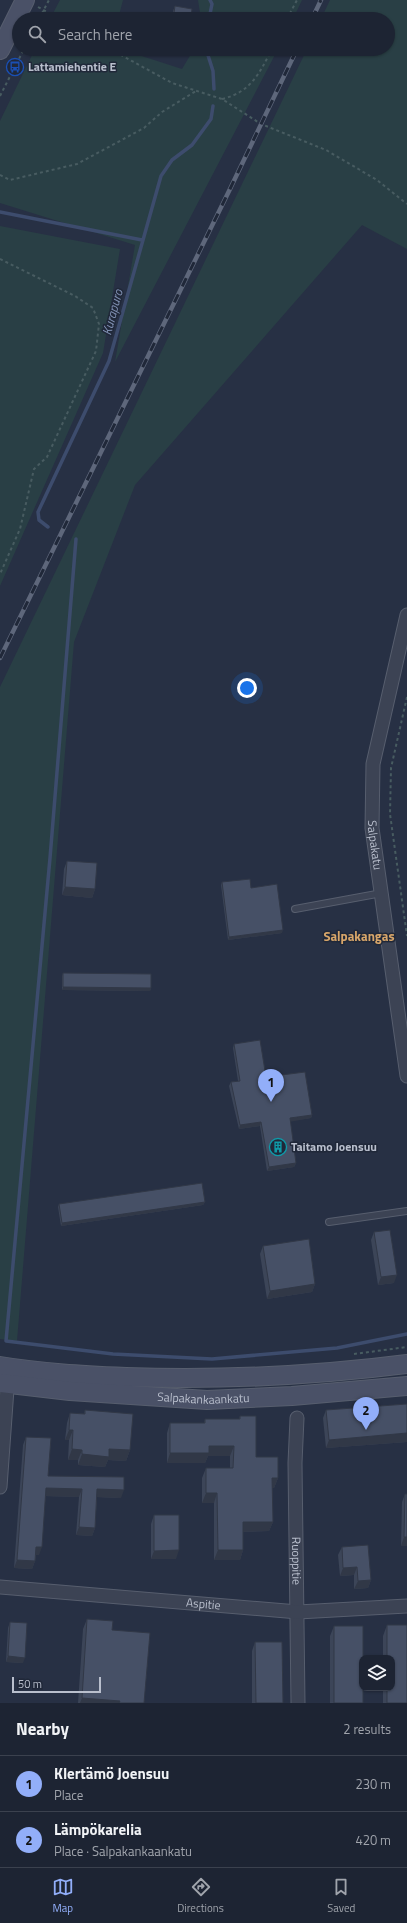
<!DOCTYPE html>
<meta charset="utf-8">
<style>
body{margin:0;font-family:"Titillium Web",sans-serif;background:#252c3b;color:#f1f3f6}
.controls{position:absolute;right:12px;bottom:12px;display:grid;overflow:hidden;border-radius:8px;box-shadow:0 1px 3px #0004}
.controls button{width:36px;height:36px;display:grid;place-items:center;padding:0;border:0;border-bottom:1px solid #3b414e;background:#1d2433;color:#f1f3f6;font:20px sans-serif}
.scale{position:absolute;left:12px;bottom:10px;width:89px;box-sizing:border-box;padding-left:4px;border:2px solid #b9bfcd;border-top:0;font-size:11px;line-height:14px;white-space:nowrap;color:#b9bfcd;-webkit-text-stroke:3px #202839;paint-order:stroke}
.you{position:absolute;left:247px;top:688px;width:14px;height:14px;margin:-10px;border:3px solid #fff;border-radius:50%;background:#1a73e8;box-shadow:0 0 0 6px #1a73e833}
.badge{display:grid;place-items:center;width:26px;height:26px;border-radius:50%;background:#92aef9;color:#111;font-size:13px;font-weight:700}
.pin{position:absolute;translate:-50% -33px;filter:drop-shadow(0 1px 2px #0008)}
.pin::after{content:'';position:absolute;top:21px;width:14px;height:12px;background:inherit;clip-path:polygon(0 0,100% 0,50% 100%)}
.list{margin:0;padding:0;list-style:none}
h2{display:flex;justify-content:space-between;align-items:center;height:52px;margin:0;padding:0 16px;font-size:17px}
h2 small{font-size:13px;font-weight:400;color:#a0a4ac}
.list li{display:grid;grid-template-columns:26px 1fr auto;gap:12px;align-items:center;box-sizing:border-box;height:56px;padding:0 16px;border-top:1px solid #3b414e}
.list b{display:block;font-size:15px;white-space:nowrap}
.list p{margin:0;font-size:13px;white-space:nowrap;color:#a0a4ac}
.list em{font-size:13px;font-style:normal;color:#a0a4ac}
.icon{flex:none;width:22px;height:22px;fill:none;stroke:currentColor;stroke-width:2;stroke-linecap:round;stroke-linejoin:round}
.map{position:relative;flex:none;width:407px;height:1703px;overflow:hidden}
.search{position:absolute;background:#1d2433;box-shadow:0 1px 3px #0004;left:12px;right:12px;top:12px;height:44px;display:flex;align-items:center;gap:10px;box-sizing:border-box;padding:0 14px;border-radius:22px;color:#a0a4ac;font-size:15px}
.sheet{height:164px;background:#1d2433}
nav{display:flex;justify-content:space-around;align-items:center;box-sizing:border-box;height:56px;border-top:1px solid #3b414e;background:#1d2433;font-size:11px;color:#a0a4ac}
nav a{display:grid;justify-items:center;gap:2px}
nav .on{color:#92aef9}
.map>svg:first-child{display:block}
</style>
<div class="map">
<svg width="407" height="1703" viewBox="0 0 407 1703">
<rect width="100%" height="100%" fill="#273044"/>
<!-- green -->
<path fill="#293f45" d="M60,0h63l-5,19h-68z
M198,0h104l-9,19h-92z
M330,0h77v249l-45,-24 -227,260 -61,157 -57,699 -17,-2v-652l307,-638h81v-30h-67z
M35,49h85l62,20 12,-20h84l-163,313 20,-117 -135,-42v-82z
M0,226l120,23 -17,104 -103,233z"/>
<g fill="none" stroke-linecap="round" stroke-linejoin="round">
<!-- stream -->
<path stroke="#3d4c6d" stroke-width="3.5" d="M209,19l3,-15 -2,-4
M206,49l7,22 1,18
M0,212l142,28
M48,527l-9,-7 -1,-8 71,-151 52,-185 11,-16 20,-15 19,-26 2,-13
M76,539l-26,319 -44,483 107,13 99,5 125,-11 70,-14"/>
<!-- lane casing -->
<g stroke="#575e6e" stroke-width="8">
<path id="lane" d="M295,909l87,-16
M329,1222l78,-11"/>
</g>
<!-- street casing -->
<g stroke="#575e6e" stroke-width="15">
<g id="street">
<path id="s1" d="M407,615l-34,149 -1,64 35,248"/>
<path id="s2" d="M297,1418l-2,45 3,240"/>
<path d="M0,1487l8,-112"/>
<path id="s3" d="M0,1587l298,25 109,-6"/>
</g>
</g>
<!-- secondary casing -->
<g stroke="#575e6e" stroke-width="20">
<g id="secondary">
<path d="M0,50l25,-50"/>
<path d="M0,1366c42,7 84,9 126,11 95,3 188,-1 281,-13"/>
<path id="s4" d="M0,1383l70,8 137,9 85,-4 115,-10"/>
</g>
</g>
<!-- path -->
<path stroke="#485c61" stroke-width="2" stroke-dasharray="3 3" stroke-linecap="butt" d="M38,7l21,12
M39,19l10,-19
M287,19l10,-19
M110,49l62,34 50,16 39,25 65,26 51,30 30,24
M0,96l24,-47
M222,99c29,-7 37,-25 50,-50
M0,175l10,5 67,-16 67,-36 18,-16 34,-21
M0,259l75,37 18,12 6,16 -3,27 -49,106 -13,12 -14,60 -20,45
M407,697l-16,71 -1,46 17,122
M354,1354l53,-7"/>
<!-- lane -->
<use href="#lane" stroke="#3c4354" stroke-width="6"/>
<!-- street -->
<use href="#street" stroke="#3c4354" stroke-width="13"/>
<!-- secondary -->
<use href="#secondary" stroke="#4a5167" stroke-width="18"/>
<!-- rail casing -->
<g stroke="#5e677b" stroke-width="4.5">
<path id="rail" d="M312,19l9,-19
M0,658l230,-469 67,-140"/>
</g>
<!-- rail -->
<use href="#rail" stroke="#202839" stroke-width="3" stroke-dasharray="9" stroke-linecap="butt"/>
</g>
<!-- wall -->
<path fill="#3c4558" d="M175,6l16,9 2,4h-21l1,-8z
M67,861l28,28 -3,9 -30,-3 2,-26z
M222,882l29,6 31,45 -54,7 -7,-55z
M63,973l88,15 -1,3 -88,-1v-14z
M234,1044l32,33 46,38 -1,3 -21,3 6,42 -2,4 -27,4 -7,-45 -21,3 -10,-43 2,-4 7,-1 -5,-33z
M205,1202l-2,3 -142,21 -3,-19 1,-3z
M374,1232l20,51 -16,2 -7,-45z
M263,1246l52,38 -3,8 -45,7 -7,-45z
M407,1404v38l-81,6 -3,-30 3,-8z
M85,1410l45,40 -4,11 -18,-1 -3,7 -27,-2v-5h-10l1,-20h-4l2,-17 3,-10 14,1z
M240,1416l16,41 22,21 -4,10h-2l1,34 -4,9 -26,1v18l-3,10h-26v-57h-12v-25l4,-10h24v-12h-22l-3,7h-38v-30l3,-10h34l1,-4h34z
M26,1437l22,39 73,22 -24,-1 -2,31 -3,8 -16,-1 3,-38 -34,-1 -6,59h-3l-1,6 -3,8 -18,-1 9,-123z
M405,1494h2v52h-6l1,-44z
M154,1515l22,44h-25v-35z
M342,1547l29,33 -3,8 -14,1v-14l-14,1 -2,-21z
M87,1619l25,11 32,73h-66l5,-74z
M10,1622l13,41 -17,-1 2,-34z
M387,1625l20,78h-24v-15h9v-30h-9v-22z
M334,1626l29,77h-33v-67z
M255,1642l28,61h-31v-52z"/>
<!-- shaded-wall -->
<path fill="#313847" d="M65,887l30,2 -3,9 -30,-3z
M283,930l-1,3 -54,7 1,-3z
M63,987l88,1 -1,3 -88,-1z
M312,1115l-1,3 -22,4 1,-4z
M261,1122l-1,4 -21,3 1,-4z
M296,1163l-2,4 -27,4 2,-4z
M205,1202l-2,3 -142,21 1,-3z
M397,1275l-3,8 -16,2 3,-8z
M315,1284l-3,8 -45,7 3,-8z
M69,1430h4l-4,10h-4z
M407,1433v9l-81,6 3,-8z
M209,1446h25l-4,10h-22l-3,7h-38l3,-10z
M72,1449l10,1 -4,10h-10z
M109,1449l21,1 -4,11 -18,-1 -3,7 -27,-2 4,-11z
M272,1478h6l-4,10h-5z
M46,1488l36,1 -3,8 -36,-1z
M97,1489l27,1 -3,8 -27,-1z
M206,1493h11l-3,10h-12z
M243,1522h30l-4,9 -30,1z
M79,1527l16,1 -3,8 -16,-1z
M404,1537h3v9h-6z
M36,1547h6l-3,8h-6z
M179,1550l-3,9h-25l3,-8z
M218,1550h25l-3,10h-26z
M17,1560l18,1 -3,8 -18,-1z
M357,1567l-3,8 -14,1 3,-8z
M371,1580l-3,8 -14,1 4,-8z
M8,1656l17,2 -2,5 -17,-1z
M82,1698l38,3 -1,2h-39z"/>
<!-- building -->
<path fill="#465066" stroke="#313847" d="M175,6l17,3 -1,6 3,1 -1,3h-20z
M67,861l30,2 -2,26 -30,-2z
M250,879l1,9 26,-4 6,46 -54,7 -7,-55z
M63,973l88,1v14l-88,-1z
M260,1040l6,37 39,-5 7,43 -22,3 6,45 -27,4 -8,-45 -21,3 -9,-43 9,-1 -6,-37z
M202,1183l3,19 -143,21 -3,-19z
M390,1230l7,45 -16,2 -7,-45z
M309,1239l6,45 -45,7 -7,-45z
M407,1404v29l-78,7 -3,-30z
M85,1410l48,4 -3,36 -21,-1v8l-27,-3v-4l-10,-1 1,-19h-4l1,-17 15,1z
M240,1416h16v41h22v21h-6l1,44h-30v28h-25l-1,-57h-11v-25h27l1,-22h-25v7h-39v-30h35v-4h35z
M26,1437l25,1 -3,38 76,1v13l-27,-1 -2,39 -16,-1 3,-38 -36,-1 -4,59h-6l-1,14 -18,-1z
M405,1494h2v43h-3z
M154,1515h25v35l-25,1z
M368,1545l3,35 -13,1 -1,-14 -14,1 -1,-21z
M87,1619l26,2 -1,9 38,3 -6,70h-25l1,-2 -38,-3z
M10,1622l17,1 -2,35 -17,-2z
M387,1625h20v78h-20v-15h5v-30h-5z
M334,1626h29v32h-1v30h1v15h-29z
M255,1642h27l1,61h-27z"/>
<!-- icons -->
<defs>
<g id="bus-ring" transform="scale(0.9)"><circle r="9.5" fill="#202839" stroke="#1a4fb4" stroke-width="1.5"/><path d="M-5-6H5V4H4V6H2V4H-2V6H-4V4H-5ZM-3.5-4V0h7V-4ZM-3.5 1.2v1.5H-2V1.2ZM2 1.2v1.5H3.5V1.2Z" fill="#1a4fb4"/></g>
<g id="building-ring" transform="scale(0.9)"><circle r="9.5" fill="#202839" stroke="#0f9aa8" stroke-width="1.5"/><path d="M-4-6H4V6H1V3H-1V6H-4ZM-2.5-4.3h1.7v1.8h-1.7ZM.8-4.3h1.7v1.8H.8ZM-2.5-1h1.7V.8h-1.7ZM.8-1h1.7V.8H.8Z" fill="#0f9aa8"/></g>
</defs>
<g fill-rule="evenodd">
<use href="#bus-ring" x="15" y="67"/>
<use href="#building-ring" x="278" y="1147"/>
</g>
<g text-anchor="middle" stroke-width="3" stroke-linejoin="round" paint-order="stroke">
<!-- poi labels -->
<g font-size="12" font-weight="bold" fill="#b9bfcd" stroke="#202839" text-anchor="start">
<text x="28" y="71">Lattamiehentie E</text>
<text x="291" y="1151">Taitamo Joensuu</text>
</g>
<!-- street labels -->
<g font-size="12" fill="#b9bfcd" stroke="#202839">
<text dy="4" stroke="none"><textPath href="#s1" startOffset="234">Salpakatu</textPath></text>
<text dy="4" stroke="none"><textPath href="#s4" startOffset="204">Salpakankaankatu</textPath></text>
<text dy="4" stroke="none"><textPath href="#s2" startOffset="143">Ruoppitie</textPath></text>
<text dy="4" stroke="none"><textPath href="#s3" startOffset="204">Aspitie</textPath></text>
</g>
<!-- water labels -->
<g font-size="13" font-style="italic" fill="#8191b4" stroke="#202839">
<text transform="translate(112 312) rotate(-75)" y="5">Kurapuro</text>
</g>
<!-- neighbourhood labels -->
<g font-size="13" font-weight="bold" fill="#d8a66a" stroke="#202839">
<text x="359" y="941">Salpakangas</text>
</g>
</g>
</svg>
<div class="controls">
<button><svg class="icon" aria-label="layers" viewBox="0 0 24 24"><path d="M12 4l9 5-9 5-9-5zM3 14l9 5 9-5"/></svg></button>
</div>
<div class="scale">50 m</div>
<div class="you"></div>
<div class="pin badge" style="left:271px;top:1102px">1</div>
<div class="pin badge" style="left:366px;top:1430px">2</div>
<div class="search"><svg class="icon" aria-label="search" viewBox="0 0 24 24"><circle cx="10" cy="10" r="6"/><path d="M15 15l6 6"/></svg>Search here</div>
</div>
<section class="sheet">
<h2>Nearby<small>2 results</small></h2>
<ul class="list">
<li><span class="badge">1</span><div><b>KIertämö Joensuu</b><p>Place</p></div><em>230 m</em></li>
<li><span class="badge">2</span><div><b>Lämpökarelia</b><p>Place · Salpakankaankatu</p></div><em>420 m</em></li>
</ul>
</section>
<nav>
<a class="on"><svg class="icon" aria-label="map" viewBox="0 0 24 24"><path d="M3 6l6-2 6 2 6-2v14l-6 2-6-2-6 2zM9 4v14M15 6v14"/></svg>Map</a>
<a><svg class="icon" aria-label="directions" viewBox="0 0 24 24"><path d="M12 3l9 9-9 9-9-9zM9 14v-3h6M13 9l2 2-2 2"/></svg>Directions</a>
<a><svg class="icon" aria-label="saved" viewBox="0 0 24 24"><path d="M7 4h10v16l-5-4-5 4z"/></svg>Saved</a>
</nav>
